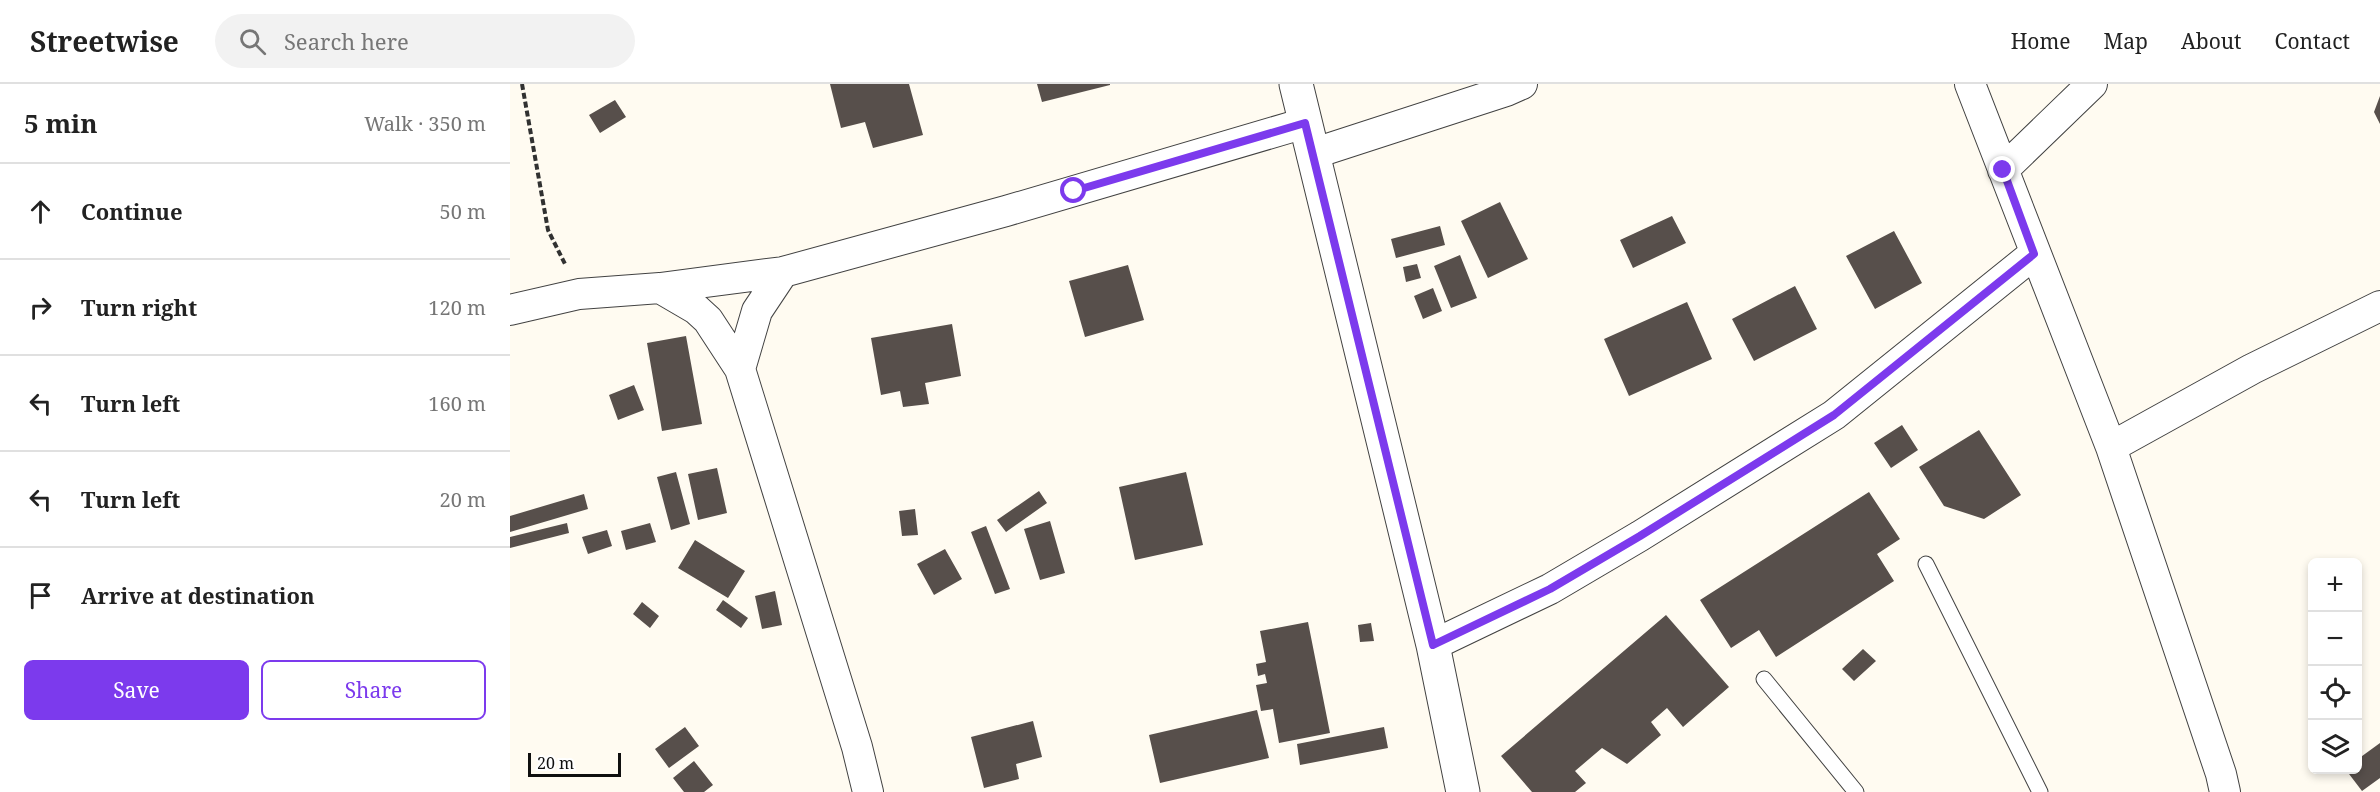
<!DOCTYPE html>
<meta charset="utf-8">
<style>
body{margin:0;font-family:"Noto Serif",serif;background:#f2f2f2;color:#222}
.controls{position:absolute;right:18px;bottom:18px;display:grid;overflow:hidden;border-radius:9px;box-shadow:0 3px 9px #0003}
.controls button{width:54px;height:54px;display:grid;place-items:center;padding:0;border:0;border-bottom:2px solid #e0e0e0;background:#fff;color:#222;font:30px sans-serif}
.scale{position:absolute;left:18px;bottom:15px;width:93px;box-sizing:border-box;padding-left:6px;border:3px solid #0f0f0f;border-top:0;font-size:16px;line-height:21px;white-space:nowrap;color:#0f0f0f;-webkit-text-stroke:4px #fff;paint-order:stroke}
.stop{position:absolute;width:18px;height:18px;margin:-14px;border:4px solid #7c3aed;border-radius:50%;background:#fff}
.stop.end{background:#7c3aed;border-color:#fff;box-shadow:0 2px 6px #0008}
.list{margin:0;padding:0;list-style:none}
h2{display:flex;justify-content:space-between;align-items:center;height:78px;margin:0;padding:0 24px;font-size:26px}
h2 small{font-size:20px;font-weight:400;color:#767676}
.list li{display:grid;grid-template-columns:39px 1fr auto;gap:18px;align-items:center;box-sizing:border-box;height:96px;padding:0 24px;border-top:2px solid #e0e0e0}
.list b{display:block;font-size:22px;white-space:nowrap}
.list em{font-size:20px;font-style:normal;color:#767676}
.actions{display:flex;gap:12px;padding:18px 24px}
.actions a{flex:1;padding:14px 0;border:2px solid #7c3aed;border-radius:9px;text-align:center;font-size:21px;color:#7c3aed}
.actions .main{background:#7c3aed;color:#fff}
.icon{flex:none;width:33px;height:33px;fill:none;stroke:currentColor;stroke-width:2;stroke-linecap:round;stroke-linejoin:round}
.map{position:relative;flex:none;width:1870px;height:708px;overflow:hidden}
header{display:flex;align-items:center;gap:36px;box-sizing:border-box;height:84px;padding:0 30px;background:#fff;border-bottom:2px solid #e0e0e0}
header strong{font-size:28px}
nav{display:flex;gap:33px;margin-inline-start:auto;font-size:21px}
.search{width:420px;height:54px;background:#f2f2f2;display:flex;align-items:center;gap:15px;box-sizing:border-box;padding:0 21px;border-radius:33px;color:#767676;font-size:22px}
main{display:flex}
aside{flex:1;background:#fff}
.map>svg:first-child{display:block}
</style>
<header>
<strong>Streetwise</strong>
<div class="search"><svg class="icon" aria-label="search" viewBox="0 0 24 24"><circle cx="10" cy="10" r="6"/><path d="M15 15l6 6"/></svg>Search here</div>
<nav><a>Home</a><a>Map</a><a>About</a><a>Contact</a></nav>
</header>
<main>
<aside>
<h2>5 min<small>Walk · 350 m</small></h2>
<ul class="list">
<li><svg class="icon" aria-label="ahead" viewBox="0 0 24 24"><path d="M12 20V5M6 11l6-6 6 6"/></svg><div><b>Continue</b></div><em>50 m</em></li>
<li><svg class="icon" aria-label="right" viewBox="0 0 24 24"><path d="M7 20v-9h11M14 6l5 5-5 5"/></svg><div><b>Turn right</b></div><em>120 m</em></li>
<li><svg class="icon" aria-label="left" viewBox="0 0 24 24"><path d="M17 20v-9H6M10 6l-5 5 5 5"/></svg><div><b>Turn left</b></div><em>160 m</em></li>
<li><svg class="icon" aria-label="left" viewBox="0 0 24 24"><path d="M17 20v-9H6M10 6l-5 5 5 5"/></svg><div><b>Turn left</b></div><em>20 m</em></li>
<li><svg class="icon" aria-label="arrive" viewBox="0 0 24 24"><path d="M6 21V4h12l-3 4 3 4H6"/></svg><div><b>Arrive at destination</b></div></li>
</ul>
<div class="actions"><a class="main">Save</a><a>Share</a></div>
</aside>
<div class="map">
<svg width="1870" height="708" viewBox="0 0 1870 708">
<rect width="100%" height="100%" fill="#fffbf1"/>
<!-- building -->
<path fill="#574f4b" d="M320,0h79l14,51 -50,13 -8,-26 -24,6z
M527,0h73v1l-68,17z
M1870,12v28l-6,-12z
M105,16l11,17 -26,16 -11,-18z
M990,118l28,57 -40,19 -27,-57z
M1162,132l14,27 -53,25 -13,-28z
M930,142l5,19 -49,13 -5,-19z
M1384,147l28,52 -47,26 -29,-53z
M950,171l17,43 -26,10 -17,-42z
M907,180l4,14 -15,4 -3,-15z
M618,181l16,55 -59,17 -16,-56z
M1285,202l22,43 -63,32 -22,-42z
M923,204l9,23 -19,8 -9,-23z
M1177,218l25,57 -83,37 -25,-57z
M442,240l9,52 -36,7 4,21 -26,3 -3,-16 -19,4 -10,-57z
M176,252l16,88 -40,7 -15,-88z
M124,301l10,25 -26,10 -9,-25z
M1392,341l16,25 -27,18 -17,-25z
M1469,346l42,65 -37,24 -40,-13 -25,-39z
M207,384l10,45 -29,7 -10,-46z
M166,388l14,52 -19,6 -14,-53z
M676,388l17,73 -68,15 -16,-73z
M529,407l8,12 -41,29 -9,-12z
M1359,408l31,47 -23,15 17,27 -118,76 -17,-27 -28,18 -31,-48z
M74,410l4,15 -78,23v-16z
M405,425l3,26 -16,1 -3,-25z
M540,437l15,52 -25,7 -16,-51z
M57,439l2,10 -59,15v-11z
M140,439l6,19 -30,8 -5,-19z
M476,442l24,63 -15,5 -24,-62z
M97,446l5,16 -24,8 -6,-17z
M185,456l50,31 -17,27 -50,-30z
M435,465l17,30 -28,16 -17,-31z
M265,507l7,34 -20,4 -7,-33z
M213,516l25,18 -7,10 -25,-18z
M132,518l17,14 -9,12 -17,-14z
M1156,531l63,72 -46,40 -16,-19 -16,14 10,13 -34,29 -25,-16 -27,23 11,12 -11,9h-43l-31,-36z
M798,538l22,111 -51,10 -6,-34 -12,2 -5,-26 11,-2 -2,-9 -7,2 -2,-12 10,-2 -6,-31z
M861,539l3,18 -14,1 -2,-17z
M1353,565l13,12 -22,20 -12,-12z
M747,626l12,48 -109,25 -11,-48z
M523,637l9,36 -26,7 3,15 -35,9 -13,-51z
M175,643l14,19 -30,22 -14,-19z
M874,643l4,21 -88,17 -3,-21z
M1870,659v35l-18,13 -16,-21h12v-11z
M184,677l19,24 -9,7h-20l-11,-14z"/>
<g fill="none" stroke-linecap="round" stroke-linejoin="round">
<!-- service casing -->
<g stroke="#424242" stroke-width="17">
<path id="service" d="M1416,480l114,228
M1254,595l92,113"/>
</g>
<!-- minor casing -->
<g stroke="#424242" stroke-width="32">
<path id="minor" d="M1460,0l141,363 110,327 4,18
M802,70l194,-63 16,-7
M1493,86l89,-86
M150,204l36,21 12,11 32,49 117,378 11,45
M0,226l69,-16 81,-6 123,-16 223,-61 299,-88
M230,285l17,-58 26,-39
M1601,363l141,-78 128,-63
M923,561l117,-56 90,-53 194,-121 200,-161"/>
</g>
<!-- tertiary casing -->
<g stroke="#424242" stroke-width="35">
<path id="tertiary" d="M786,0l137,561 30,147"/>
</g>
<!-- path -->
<path stroke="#313131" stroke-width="4" stroke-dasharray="6 3" stroke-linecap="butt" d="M12,0l26,146 18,36"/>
<!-- service -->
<use href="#service" stroke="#fff" stroke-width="15"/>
<!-- minor -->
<use href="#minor" stroke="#fff" stroke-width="30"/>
<!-- tertiary -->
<use href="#tertiary" stroke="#fff" stroke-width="33"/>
</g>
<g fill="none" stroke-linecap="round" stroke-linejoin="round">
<!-- route -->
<path stroke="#7c3aed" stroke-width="8" d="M564,107l231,-68 128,522 117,-56 90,-53 194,-121 200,-161 -31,-84"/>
</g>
</svg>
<div class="controls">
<button>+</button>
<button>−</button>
<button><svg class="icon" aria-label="locate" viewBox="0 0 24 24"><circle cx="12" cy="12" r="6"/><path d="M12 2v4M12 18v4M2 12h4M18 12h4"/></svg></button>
<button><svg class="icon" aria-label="layers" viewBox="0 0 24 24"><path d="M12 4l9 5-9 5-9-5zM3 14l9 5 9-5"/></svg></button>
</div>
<div class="scale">20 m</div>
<div class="stop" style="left:564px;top:107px"></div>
<div class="stop end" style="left:1493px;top:86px"></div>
</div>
</main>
